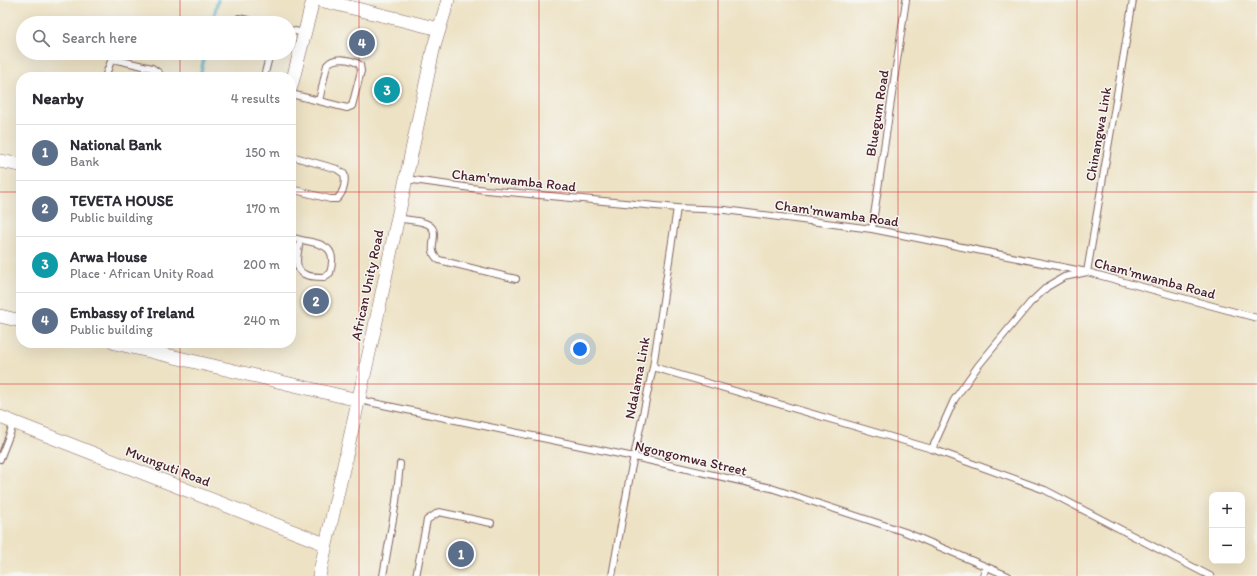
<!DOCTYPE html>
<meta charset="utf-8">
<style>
body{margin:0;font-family:Itim,sans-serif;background:#f2f2f3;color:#2b2b33}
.controls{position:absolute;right:12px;bottom:12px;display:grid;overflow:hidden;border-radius:8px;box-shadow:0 4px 16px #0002}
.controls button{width:36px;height:36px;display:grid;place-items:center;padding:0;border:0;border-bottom:1px solid #e1e1e2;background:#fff;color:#2b2b33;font:20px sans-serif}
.you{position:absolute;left:580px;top:349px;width:14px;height:14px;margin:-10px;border:3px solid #fff;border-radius:50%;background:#1a73e8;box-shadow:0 0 0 6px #1a73e833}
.badge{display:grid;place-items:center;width:26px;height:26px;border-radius:50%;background:#1f6fb2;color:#fff;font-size:13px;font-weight:700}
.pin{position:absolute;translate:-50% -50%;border:2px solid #fff;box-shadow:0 1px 4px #0006}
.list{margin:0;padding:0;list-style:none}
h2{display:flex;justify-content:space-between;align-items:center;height:52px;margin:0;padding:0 16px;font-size:17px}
h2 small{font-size:13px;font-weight:400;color:#7c7c81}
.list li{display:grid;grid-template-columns:26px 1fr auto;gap:12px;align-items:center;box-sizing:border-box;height:56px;padding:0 16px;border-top:1px solid #e1e1e2}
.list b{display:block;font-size:15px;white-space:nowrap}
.list p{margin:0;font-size:13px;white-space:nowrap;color:#7c7c81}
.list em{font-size:13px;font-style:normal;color:#7c7c81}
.icon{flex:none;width:22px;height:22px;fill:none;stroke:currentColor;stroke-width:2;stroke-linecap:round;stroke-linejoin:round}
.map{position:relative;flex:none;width:1257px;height:576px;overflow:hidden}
.search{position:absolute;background:#fff;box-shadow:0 4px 16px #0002;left:16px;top:16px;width:280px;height:44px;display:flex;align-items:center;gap:10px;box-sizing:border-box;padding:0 14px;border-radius:22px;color:#7c7c81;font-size:15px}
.panel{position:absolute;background:#fff;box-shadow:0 4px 16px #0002;left:16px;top:72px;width:280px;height:276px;border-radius:16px}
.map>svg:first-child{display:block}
</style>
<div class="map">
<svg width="1257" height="576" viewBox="0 0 1257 576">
<rect width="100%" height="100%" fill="#f6f6f2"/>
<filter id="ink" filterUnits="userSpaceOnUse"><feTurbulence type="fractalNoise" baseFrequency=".025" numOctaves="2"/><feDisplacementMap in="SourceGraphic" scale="8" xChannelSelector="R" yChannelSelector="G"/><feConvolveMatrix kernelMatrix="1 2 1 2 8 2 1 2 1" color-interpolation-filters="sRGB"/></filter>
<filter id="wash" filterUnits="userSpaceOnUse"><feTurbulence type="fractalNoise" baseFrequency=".012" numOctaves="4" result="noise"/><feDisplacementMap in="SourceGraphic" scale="16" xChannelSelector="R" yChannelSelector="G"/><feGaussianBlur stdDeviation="0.9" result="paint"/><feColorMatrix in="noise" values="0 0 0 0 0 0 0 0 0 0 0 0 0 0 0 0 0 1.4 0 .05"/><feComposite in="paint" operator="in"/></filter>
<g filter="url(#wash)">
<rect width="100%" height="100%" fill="#ede2c4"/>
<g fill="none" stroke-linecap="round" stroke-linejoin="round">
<!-- stream -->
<path stroke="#48adc7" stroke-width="3" d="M212,23l6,-23
M200,77l5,-24"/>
</g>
</g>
<g filter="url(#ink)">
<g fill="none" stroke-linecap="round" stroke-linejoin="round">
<!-- lane casing -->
<g stroke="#836361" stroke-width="8">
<path id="lane" d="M239,18l21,5
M289,30l16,3
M105,77l6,-16 6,-1 35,8 7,5 1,4
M264,77l6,-24
M291,94l56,14 5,-2 9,-35 -1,-6c-8,-6 -26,-9 -33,0l-8,36
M291,156l46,13 7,5c2,8 0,18 -7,25h-7l-39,-10
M406,179l80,11 191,18 48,2 147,19 215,43 170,46
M397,218c9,2 19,2 28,5 20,7 -2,26 14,37l77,19
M872,229l34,-229
M291,237c22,8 49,2 39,36l-6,4c-6,0 -15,0 -20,-3 -12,-6 -5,-24 -4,-34
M653,367l279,82 113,41 165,86
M359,400l275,57 137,31 134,44 103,44
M932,449l22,-49 24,-34 52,-63 17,-16 17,-10 23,-5 46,-272
M0,459l14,-36
M383,576l13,-74 4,-38
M416,576l11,-56 12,-8 52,11
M612,576l18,-101 23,-108 24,-159
M983,576l3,-9"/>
</g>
<!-- street casing -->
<g stroke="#836361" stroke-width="14">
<path id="street" d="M320,0l119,29
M291,87l22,-87
M0,161l21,4
M0,316l21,5
M115,343l243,57
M0,417l325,127
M319,576l55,-245 59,-281 15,-50"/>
</g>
<!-- lane -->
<use href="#lane" stroke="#fff" stroke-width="6"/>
<!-- street -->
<use href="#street" stroke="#fff" stroke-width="13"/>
</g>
</g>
<!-- grid -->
<path fill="none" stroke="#d62828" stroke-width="1" stroke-opacity="0.55" d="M180,0v23M359,0v576M539,0v576M718,0v576M898,0v576M1077,0v576M180,53v24M0,192h21M291,192h966M180,343v233M0,384h1257"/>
<g text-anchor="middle" stroke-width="3" stroke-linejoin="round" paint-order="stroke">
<!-- street labels -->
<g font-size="14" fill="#4a1f2b" stroke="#f6f6f2">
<text transform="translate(877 113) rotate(-81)" y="5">Bluegum Road</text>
<text transform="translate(1098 134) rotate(-80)" y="5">Chinangwa Link</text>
<text transform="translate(514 180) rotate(6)" y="5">Cham'mwamba Road</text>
<text transform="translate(837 213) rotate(8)" y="5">Cham'mwamba Road</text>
<text transform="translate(1155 278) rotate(15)" y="5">Cham'mwamba Road</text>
<text transform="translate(367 285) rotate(-78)" y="5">African Unity Road</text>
<text transform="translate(637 378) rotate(-79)" y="5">Ndalama Link</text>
<text transform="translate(691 458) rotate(13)" y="5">Ngongomwa Street</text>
<text transform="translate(168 466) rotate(21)" y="5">Mvunguti Road</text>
</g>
</g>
</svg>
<div class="controls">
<button>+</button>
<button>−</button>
</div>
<div class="you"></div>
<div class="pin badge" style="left:461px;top:554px;background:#5c6f8a">1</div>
<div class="pin badge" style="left:316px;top:301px;background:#5c6f8a">2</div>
<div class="pin badge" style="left:387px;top:90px;background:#0f9aa8">3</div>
<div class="pin badge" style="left:362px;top:43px;background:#5c6f8a">4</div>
<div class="search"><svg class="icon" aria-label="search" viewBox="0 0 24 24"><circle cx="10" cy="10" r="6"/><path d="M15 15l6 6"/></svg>Search here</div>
<section class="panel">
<h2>Nearby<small>4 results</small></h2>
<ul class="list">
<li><span class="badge" style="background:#5c6f8a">1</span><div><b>National Bank</b><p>Bank</p></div><em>150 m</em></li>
<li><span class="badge" style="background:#5c6f8a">2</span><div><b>TEVETA HOUSE</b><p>Public building</p></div><em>170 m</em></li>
<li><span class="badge" style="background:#0f9aa8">3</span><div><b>Arwa House</b><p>Place · African Unity Road</p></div><em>200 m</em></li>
<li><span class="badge" style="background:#5c6f8a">4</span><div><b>Embassy of Ireland</b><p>Public building</p></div><em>240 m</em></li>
</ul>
</section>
</div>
